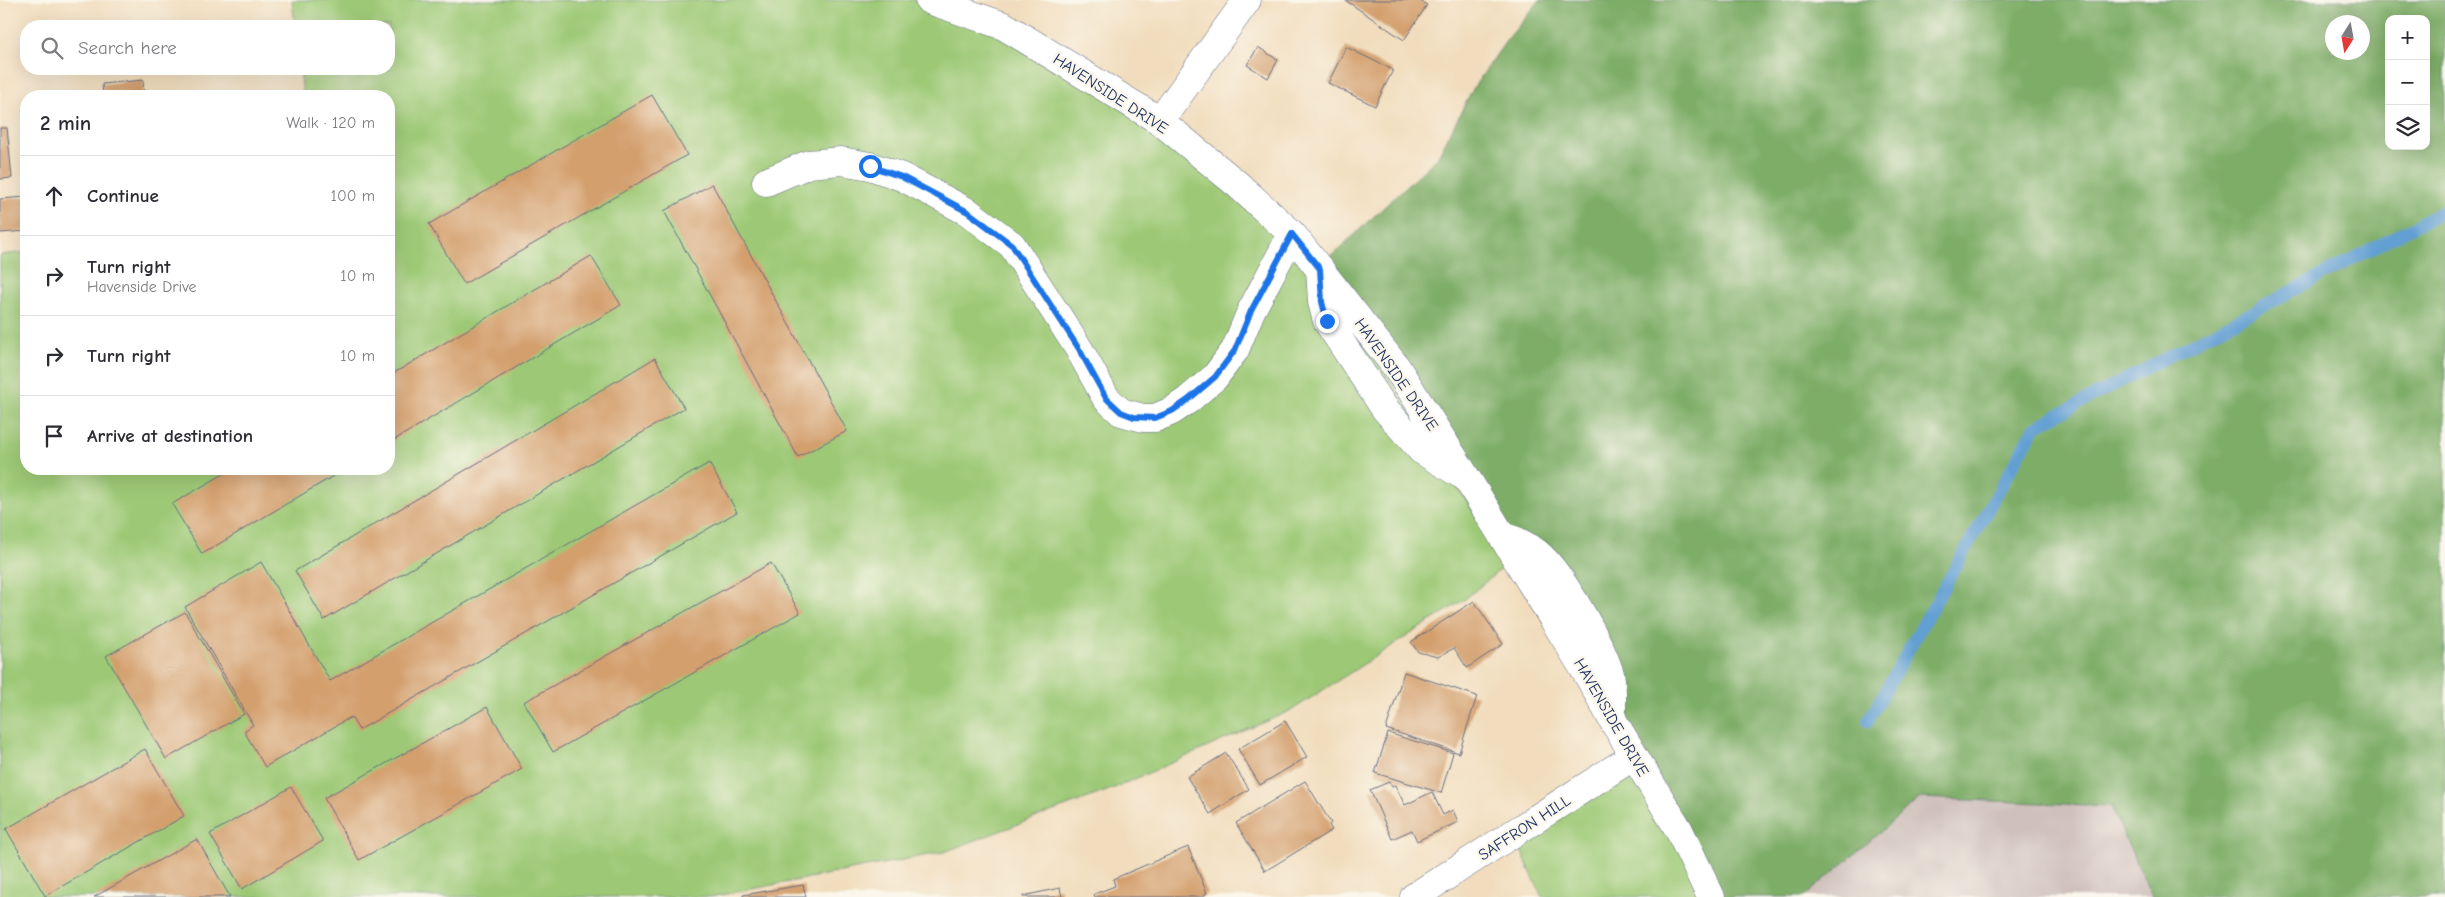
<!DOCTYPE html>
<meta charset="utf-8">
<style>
body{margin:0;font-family:"Comic Neue",sans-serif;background:#f2f2f3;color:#2b2b33}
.controls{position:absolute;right:15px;top:15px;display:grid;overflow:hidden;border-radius:10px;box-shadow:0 5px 20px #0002}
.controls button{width:45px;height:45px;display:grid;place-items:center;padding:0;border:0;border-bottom:1px solid #e1e1e2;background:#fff;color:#2b2b33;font:25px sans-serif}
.compass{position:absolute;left:2325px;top:15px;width:45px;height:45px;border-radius:50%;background:#fff;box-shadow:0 5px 20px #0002;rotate:191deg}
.stop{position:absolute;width:15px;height:15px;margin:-11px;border:4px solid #1a73e8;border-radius:50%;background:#fff}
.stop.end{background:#1a73e8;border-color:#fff;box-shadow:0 1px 5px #0008}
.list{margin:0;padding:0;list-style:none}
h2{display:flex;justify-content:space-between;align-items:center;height:65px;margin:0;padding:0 20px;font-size:21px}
h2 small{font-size:16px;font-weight:400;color:#7c7c81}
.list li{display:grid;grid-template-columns:32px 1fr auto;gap:15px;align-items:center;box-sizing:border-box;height:80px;padding:0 20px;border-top:1px solid #e1e1e2}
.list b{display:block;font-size:19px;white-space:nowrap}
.list p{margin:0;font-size:16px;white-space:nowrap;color:#7c7c81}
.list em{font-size:16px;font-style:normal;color:#7c7c81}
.icon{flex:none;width:28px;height:28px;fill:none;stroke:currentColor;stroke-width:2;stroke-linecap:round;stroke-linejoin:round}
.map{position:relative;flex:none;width:2445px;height:897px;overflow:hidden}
.search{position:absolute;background:#fff;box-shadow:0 5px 20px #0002;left:20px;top:20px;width:375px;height:55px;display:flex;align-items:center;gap:12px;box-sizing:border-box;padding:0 18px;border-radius:20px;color:#7c7c81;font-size:19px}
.panel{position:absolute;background:#fff;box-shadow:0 5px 20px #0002;left:20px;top:90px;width:375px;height:385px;border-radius:20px}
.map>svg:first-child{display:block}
</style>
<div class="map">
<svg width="2445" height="897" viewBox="0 0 2445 897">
<rect width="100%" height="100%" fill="#fbf7ec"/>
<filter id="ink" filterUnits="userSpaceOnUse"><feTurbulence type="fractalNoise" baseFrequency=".02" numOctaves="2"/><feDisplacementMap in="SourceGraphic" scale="10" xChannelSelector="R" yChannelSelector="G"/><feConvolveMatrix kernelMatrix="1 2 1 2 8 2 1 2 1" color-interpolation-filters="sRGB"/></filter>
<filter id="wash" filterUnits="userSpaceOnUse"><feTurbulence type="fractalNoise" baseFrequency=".0096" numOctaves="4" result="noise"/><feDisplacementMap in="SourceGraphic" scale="20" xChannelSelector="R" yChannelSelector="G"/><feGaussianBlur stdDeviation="1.12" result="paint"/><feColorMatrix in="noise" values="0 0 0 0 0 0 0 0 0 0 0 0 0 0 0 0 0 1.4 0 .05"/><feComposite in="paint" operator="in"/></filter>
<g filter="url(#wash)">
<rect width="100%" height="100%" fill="#f1ddbd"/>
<!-- industrial -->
<path fill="#cfc0bb" d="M1919,798l192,8 41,91h-348z"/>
<!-- green -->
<path fill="#9dc976" stroke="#5c7c6a" d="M292,0h633l165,77 198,155 225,327 -48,40 -173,111 -180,79 -168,63 -233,45h-711v-642l26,-3v217h363v-373h-86l-3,-27h89v-43h-94z
M1634,756l76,141h-168l-30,-66z"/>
<!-- forest -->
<path fill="#7ead67" stroke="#4c6e62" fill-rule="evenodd" d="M1540,0h905v897h-293l-41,-91 -191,-8 -116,99h-94l-33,-69 -360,-559 120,-111 37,-71 32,-46zM2389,19h37v127h-37zM2332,22h30v30h-30z"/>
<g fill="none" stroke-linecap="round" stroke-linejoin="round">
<!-- stream -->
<path stroke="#629fd3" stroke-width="12" d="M1868,721l167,-294 410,-217"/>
</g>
<g id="blocks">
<!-- building -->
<path fill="#d39f6d" d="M1345,0h74l8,5 -23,35z
M1258,47l20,13 -10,18 -21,-13z
M1346,47l47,23 -18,36 -47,-23z
M143,80l1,16h-41l-1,-12z
M652,95l35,60 -223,129 -35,-60z
M0,128h7l5,50 -12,1z
M712,184l135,247 -49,26 -134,-246z
M26,197v34l-26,2v-34z
M591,256l30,49 -232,138v-67z
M655,358l29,50 -360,212 -29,-49z
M709,463l28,49 -378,218 -8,-13 -86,50 -21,-36 9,-6 -68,-118 76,-45 69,119z
M232,469h113l-143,85 -30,-50z
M771,563l29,50 -247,139 -29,-50z
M1474,601l29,43 -36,24 -13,-20 -16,9 -20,-5 -7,-10z
M185,612l59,102 -78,45 -60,-103z
M1404,672l73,24 -18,57 -73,-24z
M487,707l35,62 -163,91 -35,-62z
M1285,721l22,36 -47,28 -22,-36z
M1388,733l65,20 -12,40 -66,-20z
M145,749l39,67 -139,80 -39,-67z
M1226,753l23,36 -39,25 -23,-37z
M1305,781l26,42 -2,2 3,5 -67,41 -29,-48z
M1389,782l3,5 3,-2 10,20 27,-13 11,23 10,-5 5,12 -41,19 -5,-11 -20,9 -22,-49z
M291,787l32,54 -81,48 -32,-55z
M197,839l33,58h-136z
M1188,847l19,46 -3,2v2h-109l-1,-3 21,-8 -2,-7z
M803,885l3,12h-63v-2z
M1060,888l2,9h-39v-1z"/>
</g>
</g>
<g filter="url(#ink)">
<use href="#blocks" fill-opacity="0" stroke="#666c7f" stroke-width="1"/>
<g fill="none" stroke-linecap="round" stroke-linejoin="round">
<!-- minor casing -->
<g stroke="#666c7f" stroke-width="29">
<path id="minor" d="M929,0l75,26 156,95 77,63 55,50 105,134 69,109 124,202 22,40 67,111 32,67
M1160,121l87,-121
M766,182l43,-18 32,-3 29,5 32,11 66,35 44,33 67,104 27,49 15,14 22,6h12l17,-7 16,-11 27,-23 20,-27 16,-39 41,-77
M1320,269l2,33 5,19 58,88 36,41 39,24
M1502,536c13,4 24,8 35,17 24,19 64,91 73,121 3,12 2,26 2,39
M1414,897l220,-141"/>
</g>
<!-- minor -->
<use href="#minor" stroke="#fff" stroke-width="28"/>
</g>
</g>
<g fill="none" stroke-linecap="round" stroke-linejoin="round" filter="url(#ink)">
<!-- route -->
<path stroke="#1a73e8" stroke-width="6" d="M870,166l32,11 34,18 32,17 44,33 67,104 27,49 15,14 13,5 21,1 17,-7 16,-11 27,-23 20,-27 16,-39 41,-77 28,35 2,33 5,19"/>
</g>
<g text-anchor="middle" stroke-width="5" stroke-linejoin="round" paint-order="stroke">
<!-- street labels -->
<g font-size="16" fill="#1b2f5e" stroke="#fbf7ec">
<text transform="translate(1111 93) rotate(33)" y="6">HAVENSIDE DRIVE</text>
<text transform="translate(1397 374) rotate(55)" y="6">HAVENSIDE DRIVE</text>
<text transform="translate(1612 717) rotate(60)" y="6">HAVENSIDE DRIVE</text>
<text transform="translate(1524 827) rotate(-33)" y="6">SAFFRON HILL</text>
</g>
</g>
</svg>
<div class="controls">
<button>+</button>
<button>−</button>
<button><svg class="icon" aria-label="layers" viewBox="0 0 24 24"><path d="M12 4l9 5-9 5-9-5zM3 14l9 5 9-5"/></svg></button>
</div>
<svg class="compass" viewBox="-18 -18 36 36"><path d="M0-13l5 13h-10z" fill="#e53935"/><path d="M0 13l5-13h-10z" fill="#7c7c81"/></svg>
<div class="stop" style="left:870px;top:166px"></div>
<div class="stop end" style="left:1327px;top:321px"></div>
<div class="search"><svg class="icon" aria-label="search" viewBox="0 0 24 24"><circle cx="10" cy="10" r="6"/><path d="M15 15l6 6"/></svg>Search here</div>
<section class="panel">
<h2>2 min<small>Walk · 120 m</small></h2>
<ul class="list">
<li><svg class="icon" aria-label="ahead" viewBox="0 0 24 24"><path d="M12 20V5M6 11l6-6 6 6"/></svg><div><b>Continue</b></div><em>100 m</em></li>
<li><svg class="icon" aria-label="right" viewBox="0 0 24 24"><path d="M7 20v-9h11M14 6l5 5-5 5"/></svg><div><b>Turn right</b><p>Havenside Drive</p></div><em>10 m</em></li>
<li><svg class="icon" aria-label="right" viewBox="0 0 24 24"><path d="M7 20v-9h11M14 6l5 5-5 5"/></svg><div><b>Turn right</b></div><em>10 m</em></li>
<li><svg class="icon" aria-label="arrive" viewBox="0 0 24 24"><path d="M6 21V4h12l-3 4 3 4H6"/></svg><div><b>Arrive at destination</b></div></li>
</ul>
</section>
</div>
